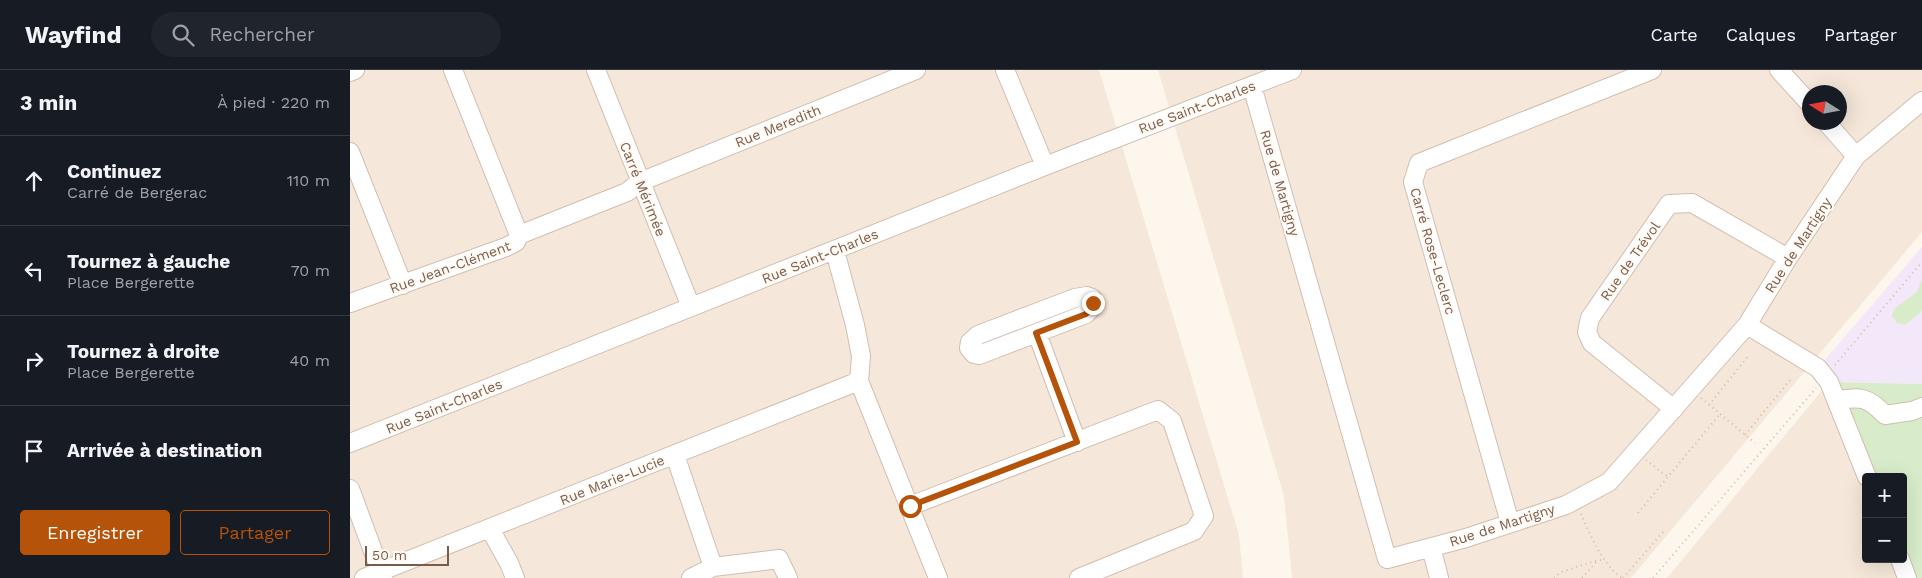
<!DOCTYPE html>
<html lang="fr">
<meta charset="utf-8">
<style>
body{margin:0;font-family:"Work Sans",sans-serif;background:#20242c;color:#f1f3f6}
.controls{position:absolute;right:15px;bottom:15px;display:grid;overflow:hidden;border-radius:5px;box-shadow:0 5px 20px #0002}
.controls button{width:45px;height:45px;display:grid;place-items:center;padding:0;border:0;border-bottom:1px solid #363941;background:#171b24;color:#f1f3f6;font:25px sans-serif}
.compass{position:absolute;left:1452px;top:15px;width:45px;height:45px;border-radius:50%;background:#171b24;box-shadow:0 5px 20px #0002;rotate:281deg}
.scale{position:absolute;left:15px;bottom:12px;width:84px;box-sizing:border-box;padding-left:5px;border:2px solid #7a5c4d;border-top:0;font-size:14px;line-height:18px;white-space:nowrap;color:#7a5c4d;-webkit-text-stroke:4px #fffaf3;paint-order:stroke}
.stop{position:absolute;width:15px;height:15px;margin:-11px;border:4px solid #b45309;border-radius:50%;background:#fff}
.stop.end{background:#b45309;border-color:#fff;box-shadow:0 1px 5px #0008}
.list{margin:0;padding:0;list-style:none}
h2{display:flex;justify-content:space-between;align-items:center;height:65px;margin:0;padding:0 20px;font-size:21px}
h2 small{font-size:16px;font-weight:400;color:#9ea1a6}
.list li{display:grid;grid-template-columns:32px 1fr auto;gap:15px;align-items:center;box-sizing:border-box;height:90px;padding:0 20px;border-top:1px solid #363941}
.list b{display:block;font-size:19px;white-space:nowrap}
.list p{margin:0;font-size:16px;white-space:nowrap;color:#9ea1a6}
.list em{font-size:16px;font-style:normal;color:#9ea1a6}
.actions{display:flex;gap:10px;padding:15px 20px}
.actions a{flex:1;padding:11px 0;border:1px solid #b45309;border-radius:5px;text-align:center;font-size:18px;color:#b45309}
.actions .main{background:#b45309;color:#fff}
.icon{flex:none;width:28px;height:28px;fill:none;stroke:currentColor;stroke-width:2;stroke-linecap:round;stroke-linejoin:round}
.map{position:relative;flex:none;width:1572px;height:508px;overflow:hidden}
header{display:flex;align-items:center;gap:30px;box-sizing:border-box;height:70px;padding:0 25px;background:#171b24;border-bottom:1px solid #363941}
header strong{font-size:24px}
nav{display:flex;gap:28px;margin-inline-start:auto;font-size:18px}
.search{width:350px;height:45px;background:#20242c;display:flex;align-items:center;gap:12px;box-sizing:border-box;padding:0 18px;border-radius:28px;color:#9ea1a6;font-size:19px}
main{display:flex}
aside{flex:1;background:#171b24}
.map>svg:first-child{display:block}
</style>
<header>
<strong>Wayfind</strong>
<div class="search"><svg class="icon" aria-label="search" viewBox="0 0 24 24"><circle cx="10" cy="10" r="6"/><path d="M15 15l6 6"/></svg>Rechercher</div>
<nav><a>Carte</a><a>Calques</a><a>Partager</a></nav>
</header>
<main>
<aside>
<h2>3 min<small>À pied · 220 m</small></h2>
<ul class="list">
<li><svg class="icon" aria-label="ahead" viewBox="0 0 24 24"><path d="M12 20V5M6 11l6-6 6 6"/></svg><div><b>Continuez</b><p>Carré de Bergerac</p></div><em>110 m</em></li>
<li><svg class="icon" aria-label="left" viewBox="0 0 24 24"><path d="M17 20v-9H6M10 6l-5 5 5 5"/></svg><div><b>Tournez à gauche</b><p>Place Bergerette</p></div><em>70 m</em></li>
<li><svg class="icon" aria-label="right" viewBox="0 0 24 24"><path d="M7 20v-9h11M14 6l5 5-5 5"/></svg><div><b>Tournez à droite</b><p>Place Bergerette</p></div><em>40 m</em></li>
<li><svg class="icon" aria-label="arrive" viewBox="0 0 24 24"><path d="M6 21V4h12l-3 4 3 4H6"/></svg><div><b>Arrivée à destination</b></div></li>
</ul>
<div class="actions"><a class="main">Enregistrer</a><a>Partager</a></div>
</aside>
<div class="map">
<svg width="1572" height="508" viewBox="0 0 1572 508">
<rect width="100%" height="100%" fill="#fdf6ec"/>
<!-- residential -->
<path fill="#f5e8da" fill-rule="evenodd" d="M0,0h749l140,465 4,43h-893z
M808,0h764v162l-291,346h-339l-8,-82zM1460,22h30v30h-30z
M1479,312l37,95v82h34l7,19h-240z"/>
<!-- education -->
<path fill="#f3e8fa" d="M1572,177v137l-93,-2 -11,-14z"/>
<!-- green -->
<path fill="#d8ecc9" d="M1572,209v32l-17,14 -8,-2 -5,-7 2,-7 23,-17z
M1479,312l93,2v194h-15l-4,-19v-82h-36z"/>
<g fill="none" stroke-linecap="round" stroke-linejoin="round">
<!-- minor casing -->
<g stroke="#d1beb0" stroke-width="20">
<path id="minor" d="M246,0l95,237
M655,0l40,96
M1429,0l31,34
M0,2l5,-2
M902,16l135,473 79,-21 100,-33 43,-23 138,-157 41,-67 68,-102 66,-55
M1476,52l30,34
M0,82l53,133
M169,165l108,-43 13,-10 276,-112
M485,181l20,74 6,31 -2,25 79,197
M737,226l5,2c2,8 -1,11 -6,16l-107,41 -5,-1 -5,-6 1,-6 8,-7 97,-37z
M0,233l156,-56 10,-5 3,-7 -66,-165
M1397,255l71,43 11,14 38,95
M687,263l40,109
M1486,330c25,-3 31,-4 49,15l27,-4 10,-4
M1324,339l-82,-66 -5,-11 3,-14 79,-114 23,-1 96,55
M0,373l695,-277 247,-96
M325,385l38,112
M0,419l33,89
M560,436l248,-96 14,11 32,95 -10,15 -115,47
M1160,453l-97,-341 6,-19 233,-93
M140,459l19,34 6,15
M1081,477l8,31
M1550,489l7,19
M14,508l495,-197
M341,508l22,-11 66,-8 9,19"/>
</g>
<!-- path -->
<path stroke="#d9b8a5" stroke-width="2" stroke-dasharray="1 4" stroke-linecap="butt" d="M1485,295l87,-103
M1351,328l54,45
M1359,335l40,-50
M1395,365l45,-55
M1296,390l22,17
M1288,443l82,-99
M1231,444c10,22 20,49 41,64
M1204,508l7,-6 37,-12h6
M1232,508l16,-18
M1273,508l40,-46
M1303,508l163,-190"/>
<!-- minor -->
<use href="#minor" stroke="#fff" stroke-width="18"/>
</g>
<g fill="none" stroke-linecap="round" stroke-linejoin="round">
<!-- route -->
<path stroke="#b45309" stroke-width="6" d="M560,436l167,-64 -41,-109 50,-19 6,-6 1,-5"/>
</g>
<g text-anchor="middle" stroke-width="4" stroke-linejoin="round" paint-order="stroke">
<!-- street labels -->
<g font-size="14" fill="#7a5c4d" stroke="#fffaf3">
<text transform="translate(847 37) rotate(-21)" y="5">Rue Saint-Charles</text>
<text transform="translate(428 56) rotate(-22)" y="5">Rue Meredith</text>
<text transform="translate(930 113) rotate(74)" y="5">Rue de Martigny</text>
<text transform="translate(293 119) rotate(68)" y="5">Carré Mérimée</text>
<text transform="translate(1448 175) rotate(-57)" y="5">Rue de Martigny</text>
<text transform="translate(1083 181) rotate(74)" y="5">Carré Rose-Leclerc</text>
<text transform="translate(470 186) rotate(-22)" y="5">Rue Saint-Charles</text>
<text transform="translate(1280 191) rotate(-55)" y="5">Rue de Trévol</text>
<text transform="translate(100 197) rotate(-20)" y="5">Rue Jean-Clément</text>
<text transform="translate(94 336) rotate(-22)" y="5">Rue Saint-Charles</text>
<text transform="translate(262 410) rotate(-22)" y="5">Rue Marie-Lucie</text>
<text transform="translate(1152 455) rotate(-18)" y="5">Rue de Martigny</text>
</g>
</g>
</svg>
<div class="controls">
<button>+</button>
<button>−</button>
</div>
<svg class="compass" viewBox="-18 -18 36 36"><path d="M0-13l5 13h-10z" fill="#e53935"/><path d="M0 13l5-13h-10z" fill="#9ea1a6"/></svg>
<div class="scale">50 m</div>
<div class="stop" style="left:560px;top:436px"></div>
<div class="stop end" style="left:743px;top:233px"></div>
</div>
</main>
